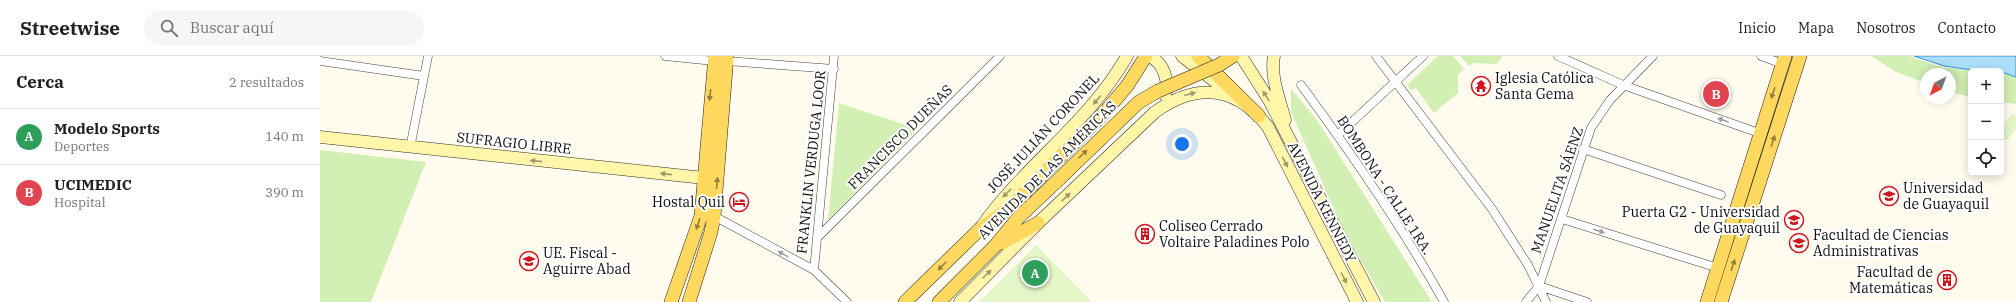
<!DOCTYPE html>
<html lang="es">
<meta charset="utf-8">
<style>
body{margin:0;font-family:"IBM Plex Serif",serif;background:#f6f6f6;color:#202124}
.controls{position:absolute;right:12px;top:12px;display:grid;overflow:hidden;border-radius:6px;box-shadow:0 2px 10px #0003}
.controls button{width:36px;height:36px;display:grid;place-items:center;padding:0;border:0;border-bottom:1px solid #e0e0e0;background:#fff;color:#202124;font:20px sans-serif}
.compass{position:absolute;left:1600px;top:12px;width:36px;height:36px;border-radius:50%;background:#fff;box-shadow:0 2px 10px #0003;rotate:221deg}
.you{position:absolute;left:862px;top:88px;width:14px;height:14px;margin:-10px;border:3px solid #fff;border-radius:50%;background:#1a73e8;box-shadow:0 0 0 6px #1a73e833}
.badge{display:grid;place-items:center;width:26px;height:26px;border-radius:50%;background:#d93025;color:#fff;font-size:13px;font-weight:700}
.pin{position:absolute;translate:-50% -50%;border:2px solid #fff;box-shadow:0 1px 4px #0006}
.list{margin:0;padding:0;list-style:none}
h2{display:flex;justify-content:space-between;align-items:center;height:52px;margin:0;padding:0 16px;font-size:17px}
h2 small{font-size:13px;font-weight:400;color:#757577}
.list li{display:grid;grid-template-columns:26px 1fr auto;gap:12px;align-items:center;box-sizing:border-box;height:56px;padding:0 16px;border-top:1px solid #e0e0e0}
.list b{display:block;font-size:15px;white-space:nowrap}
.list p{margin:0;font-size:13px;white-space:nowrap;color:#757577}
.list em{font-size:13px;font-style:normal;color:#757577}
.icon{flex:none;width:22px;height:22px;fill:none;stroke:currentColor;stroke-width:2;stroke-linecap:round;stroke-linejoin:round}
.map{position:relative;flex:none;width:1696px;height:246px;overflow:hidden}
header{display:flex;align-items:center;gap:24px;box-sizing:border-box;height:56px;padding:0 20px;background:#fff;border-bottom:1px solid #e0e0e0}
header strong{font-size:19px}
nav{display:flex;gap:22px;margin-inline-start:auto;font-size:14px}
.search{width:280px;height:36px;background:#f6f6f6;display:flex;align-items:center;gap:10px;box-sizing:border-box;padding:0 14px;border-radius:22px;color:#757577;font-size:15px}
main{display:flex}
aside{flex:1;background:#fff}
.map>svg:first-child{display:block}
</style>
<header>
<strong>Streetwise</strong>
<div class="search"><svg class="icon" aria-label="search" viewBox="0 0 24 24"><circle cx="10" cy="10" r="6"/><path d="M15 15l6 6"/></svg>Buscar aquí</div>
<nav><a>Inicio</a><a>Mapa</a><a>Nosotros</a><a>Contacto</a></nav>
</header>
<main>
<aside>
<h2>Cerca<small>2 resultados</small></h2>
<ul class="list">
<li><span class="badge" style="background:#2e9e5b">A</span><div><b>Modelo Sports</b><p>Deportes</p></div><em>140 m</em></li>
<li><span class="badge" style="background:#e0444e">B</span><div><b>UCIMEDIC</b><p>Hospital</p></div><em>390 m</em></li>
</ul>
</aside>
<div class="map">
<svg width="1696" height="246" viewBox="0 0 1696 246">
<rect width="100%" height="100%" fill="#fffcef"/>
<!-- green -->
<path fill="#d2efb4" d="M1118,0h15l11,13 -6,6v18l-24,20 -18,-25 -5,2 -4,-5z
M1140,0h43l-7,8 -23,-1 -4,3z
M1551,0h38l35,12 49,1 6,2h-28v27l-21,-7v-17h-24v9l-30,-11z
M1681,16l15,5v27l-15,-2z
M971,33l26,31 115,182h-47l-43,-75 -51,-115z
M519,47l79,26 -90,91z
M0,94l106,12 -55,140h-51z"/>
<!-- pitch -->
<path fill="#e4f5c7" d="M1693,57l3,3v13l-9,11 -6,-5v-8z
M716,189l56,57h-113z"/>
<!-- water -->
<path fill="#addffd" stroke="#2c95dd" d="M1594,0h102v21l-23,-8 -20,1 -29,-4z"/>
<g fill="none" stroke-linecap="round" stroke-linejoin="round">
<!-- street casing -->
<g stroke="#414141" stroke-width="9">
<path id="street" d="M345,0l49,5
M1056,0l116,153 36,56 18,37
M1238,0l65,29 136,48
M1441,0l22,8
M0,5l104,15
M407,5l107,8
M981,29c51,69 101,141 143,217
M1018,79l85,-79
M90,92l18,-92
M1263,93l138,46
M394,160l100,54 33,32
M1242,163l156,49
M498,181l182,-181
M494,214l20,-214
M1219,230l48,16
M1206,246l13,-16 52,-158 19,-28 43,-44"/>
</g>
<!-- secondary casing -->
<g stroke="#303030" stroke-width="13">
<path id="secondary" d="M829,0c14,6 21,25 16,39
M862,0l48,37
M921,0l28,44 105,202
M954,0c-4,21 6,44 11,64
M0,81l384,41
M662,170c44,-62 107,-103 145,-170
M640,246l78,-79 117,-111c42,-30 81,-26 113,15l89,175"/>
</g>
<!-- primary casing -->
<g stroke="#1f1f1f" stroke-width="14">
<path id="primary" d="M878,0l61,60
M682,187l36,-20
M351,246l30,-86 14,-160
M369,246l22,-70 3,-16 13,-160
M585,246l75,-73 29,-21 96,-96 22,-26 19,-30
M619,246l56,-56 24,-29 37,-35
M1387,246l78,-246
M1401,246l79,-246"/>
</g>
<!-- street -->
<use href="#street" stroke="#fff" stroke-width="8"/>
<!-- secondary -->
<use href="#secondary" stroke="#fff6aa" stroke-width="12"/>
<!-- primary -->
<use href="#primary" stroke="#ffd95f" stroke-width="13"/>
<!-- primary-bridge casing -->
<g stroke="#1f1f1f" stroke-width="14" stroke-linecap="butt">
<path id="primary-bridge" d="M736,126l83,-80 19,-11 61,-26 14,-9"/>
</g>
<!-- primary-bridge -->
<use href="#primary-bridge" stroke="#ffd95f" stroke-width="13"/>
</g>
<!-- one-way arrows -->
<defs><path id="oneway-solid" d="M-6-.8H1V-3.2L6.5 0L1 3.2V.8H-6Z"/></defs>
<g fill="#937e3b">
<use href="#oneway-solid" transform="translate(1453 37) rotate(109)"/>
<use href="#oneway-solid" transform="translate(390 39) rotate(97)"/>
<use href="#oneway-solid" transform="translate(1453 85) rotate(-72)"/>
<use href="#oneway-solid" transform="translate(763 98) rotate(-45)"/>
<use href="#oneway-solid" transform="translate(397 127) rotate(-85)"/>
<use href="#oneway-solid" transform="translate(378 168) rotate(109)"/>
<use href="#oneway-solid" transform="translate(1413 209) rotate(-72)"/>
<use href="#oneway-solid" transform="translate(622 210) rotate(135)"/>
</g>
<g fill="#9f996c">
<use href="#oneway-solid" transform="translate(870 38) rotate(-15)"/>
<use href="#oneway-solid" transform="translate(946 40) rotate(-122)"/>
<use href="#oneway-solid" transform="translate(777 44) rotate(130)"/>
<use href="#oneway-solid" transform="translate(216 105) rotate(-174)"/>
<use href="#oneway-solid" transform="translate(965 106) rotate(63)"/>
<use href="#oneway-solid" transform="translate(346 118) rotate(-174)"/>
<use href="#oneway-solid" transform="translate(687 137) rotate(135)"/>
<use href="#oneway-solid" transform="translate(746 141) rotate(-44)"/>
<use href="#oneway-solid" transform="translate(667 218) rotate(-45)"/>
<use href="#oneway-solid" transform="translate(1024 222) rotate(62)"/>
</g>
<g fill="#9f9f9f">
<use href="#oneway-solid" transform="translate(1403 64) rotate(-161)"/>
<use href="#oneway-solid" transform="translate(1279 175) rotate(18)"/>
<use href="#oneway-solid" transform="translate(463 198) rotate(-151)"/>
</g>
<!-- icons -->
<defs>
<g id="temple-ring" transform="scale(1)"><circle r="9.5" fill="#fff" stroke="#cf161d" stroke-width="1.5"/><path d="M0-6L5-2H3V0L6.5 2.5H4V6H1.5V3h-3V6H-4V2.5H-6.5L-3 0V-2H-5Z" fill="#cf161d"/></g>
<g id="university-ring" transform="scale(1)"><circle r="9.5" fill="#fff" stroke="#cf161d" stroke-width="1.5"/><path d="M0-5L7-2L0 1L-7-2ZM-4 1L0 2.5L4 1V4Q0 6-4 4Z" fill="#cf161d"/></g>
<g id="hotel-ring" transform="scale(1)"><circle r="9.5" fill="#fff" stroke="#cf161d" stroke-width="1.5"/><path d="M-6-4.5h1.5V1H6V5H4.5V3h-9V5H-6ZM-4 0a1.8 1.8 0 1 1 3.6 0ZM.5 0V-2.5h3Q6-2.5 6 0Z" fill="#cf161d"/></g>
<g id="building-ring" transform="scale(1)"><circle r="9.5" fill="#fff" stroke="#cf161d" stroke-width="1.5"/><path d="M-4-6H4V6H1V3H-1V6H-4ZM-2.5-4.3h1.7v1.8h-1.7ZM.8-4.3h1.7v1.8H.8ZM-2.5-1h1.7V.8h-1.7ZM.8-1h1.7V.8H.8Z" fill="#cf161d"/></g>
<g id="school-ring" transform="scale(1)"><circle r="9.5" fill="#fff" stroke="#cf161d" stroke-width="1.5"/><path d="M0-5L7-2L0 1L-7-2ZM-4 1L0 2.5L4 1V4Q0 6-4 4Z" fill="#cf161d"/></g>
</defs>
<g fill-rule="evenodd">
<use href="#temple-ring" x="1161" y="30"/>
<use href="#university-ring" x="1569" y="140"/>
<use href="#hotel-ring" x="419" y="146"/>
<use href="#university-ring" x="1474" y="164"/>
<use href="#building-ring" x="825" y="178"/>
<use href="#university-ring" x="1479" y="187"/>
<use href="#school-ring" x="209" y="205"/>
<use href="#building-ring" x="1627" y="224"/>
</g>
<g text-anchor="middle" stroke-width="4" stroke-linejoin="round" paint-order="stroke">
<!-- poi labels -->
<g font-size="14" fill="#0e0e0e" stroke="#fff" text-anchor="start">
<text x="1175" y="27">Iglesia Católica<tspan x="1175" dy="16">Santa Gema</tspan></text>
<text x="1583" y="137">Universidad<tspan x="1583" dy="16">de Guayaquil</tspan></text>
<text x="405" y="151" text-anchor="end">Hostal Quil</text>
<text x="1460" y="161" text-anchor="end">Puerta G2 - Universidad<tspan x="1460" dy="16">de Guayaquil</tspan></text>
<text x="839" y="175">Coliseo Cerrado<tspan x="839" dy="16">Voltaire Paladines Polo</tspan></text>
<text x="1493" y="184">Facultad de Ciencias<tspan x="1493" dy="16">Administrativas</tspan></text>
<text x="223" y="202">UE. Fiscal -<tspan x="223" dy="16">Aguirre Abad</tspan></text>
<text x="1613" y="221" text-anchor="end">Facultad de<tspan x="1613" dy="16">Matemáticas</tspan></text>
</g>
<!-- street labels -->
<g font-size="14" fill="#0e0e0e" stroke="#fff">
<text transform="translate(723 77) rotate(-47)" y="5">JOSÉ JULIÁN CORONEL</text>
<text transform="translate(580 81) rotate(-45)" y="5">FRANCISCO DUEÑAS</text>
<text transform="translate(194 87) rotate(6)" y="5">SUFRAGIO LIBRE</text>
<text transform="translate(491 106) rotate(-84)" y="5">FRANKLIN VERDUGA LOOR</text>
<text transform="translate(727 114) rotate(-45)" y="5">AVENIDA DE LAS AMÉRICAS</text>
<text transform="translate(1065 129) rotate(57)" y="5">BOMBONA - CALLE 1RA.</text>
<text transform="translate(1237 134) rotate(-71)" y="5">MANUELITA SÁENZ</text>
<text transform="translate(1002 146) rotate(63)" y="5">AVENIDA KENNEDY</text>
</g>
</g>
</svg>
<div class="controls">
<button>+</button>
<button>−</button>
<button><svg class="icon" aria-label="locate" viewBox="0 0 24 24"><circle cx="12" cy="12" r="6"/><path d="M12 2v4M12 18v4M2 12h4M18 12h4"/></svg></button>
</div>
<svg class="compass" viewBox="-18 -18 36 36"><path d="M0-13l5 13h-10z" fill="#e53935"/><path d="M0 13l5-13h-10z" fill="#757577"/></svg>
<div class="you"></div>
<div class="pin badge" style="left:715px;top:217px;background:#2e9e5b">A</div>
<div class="pin badge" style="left:1396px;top:38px;background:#e0444e">B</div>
</div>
</main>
